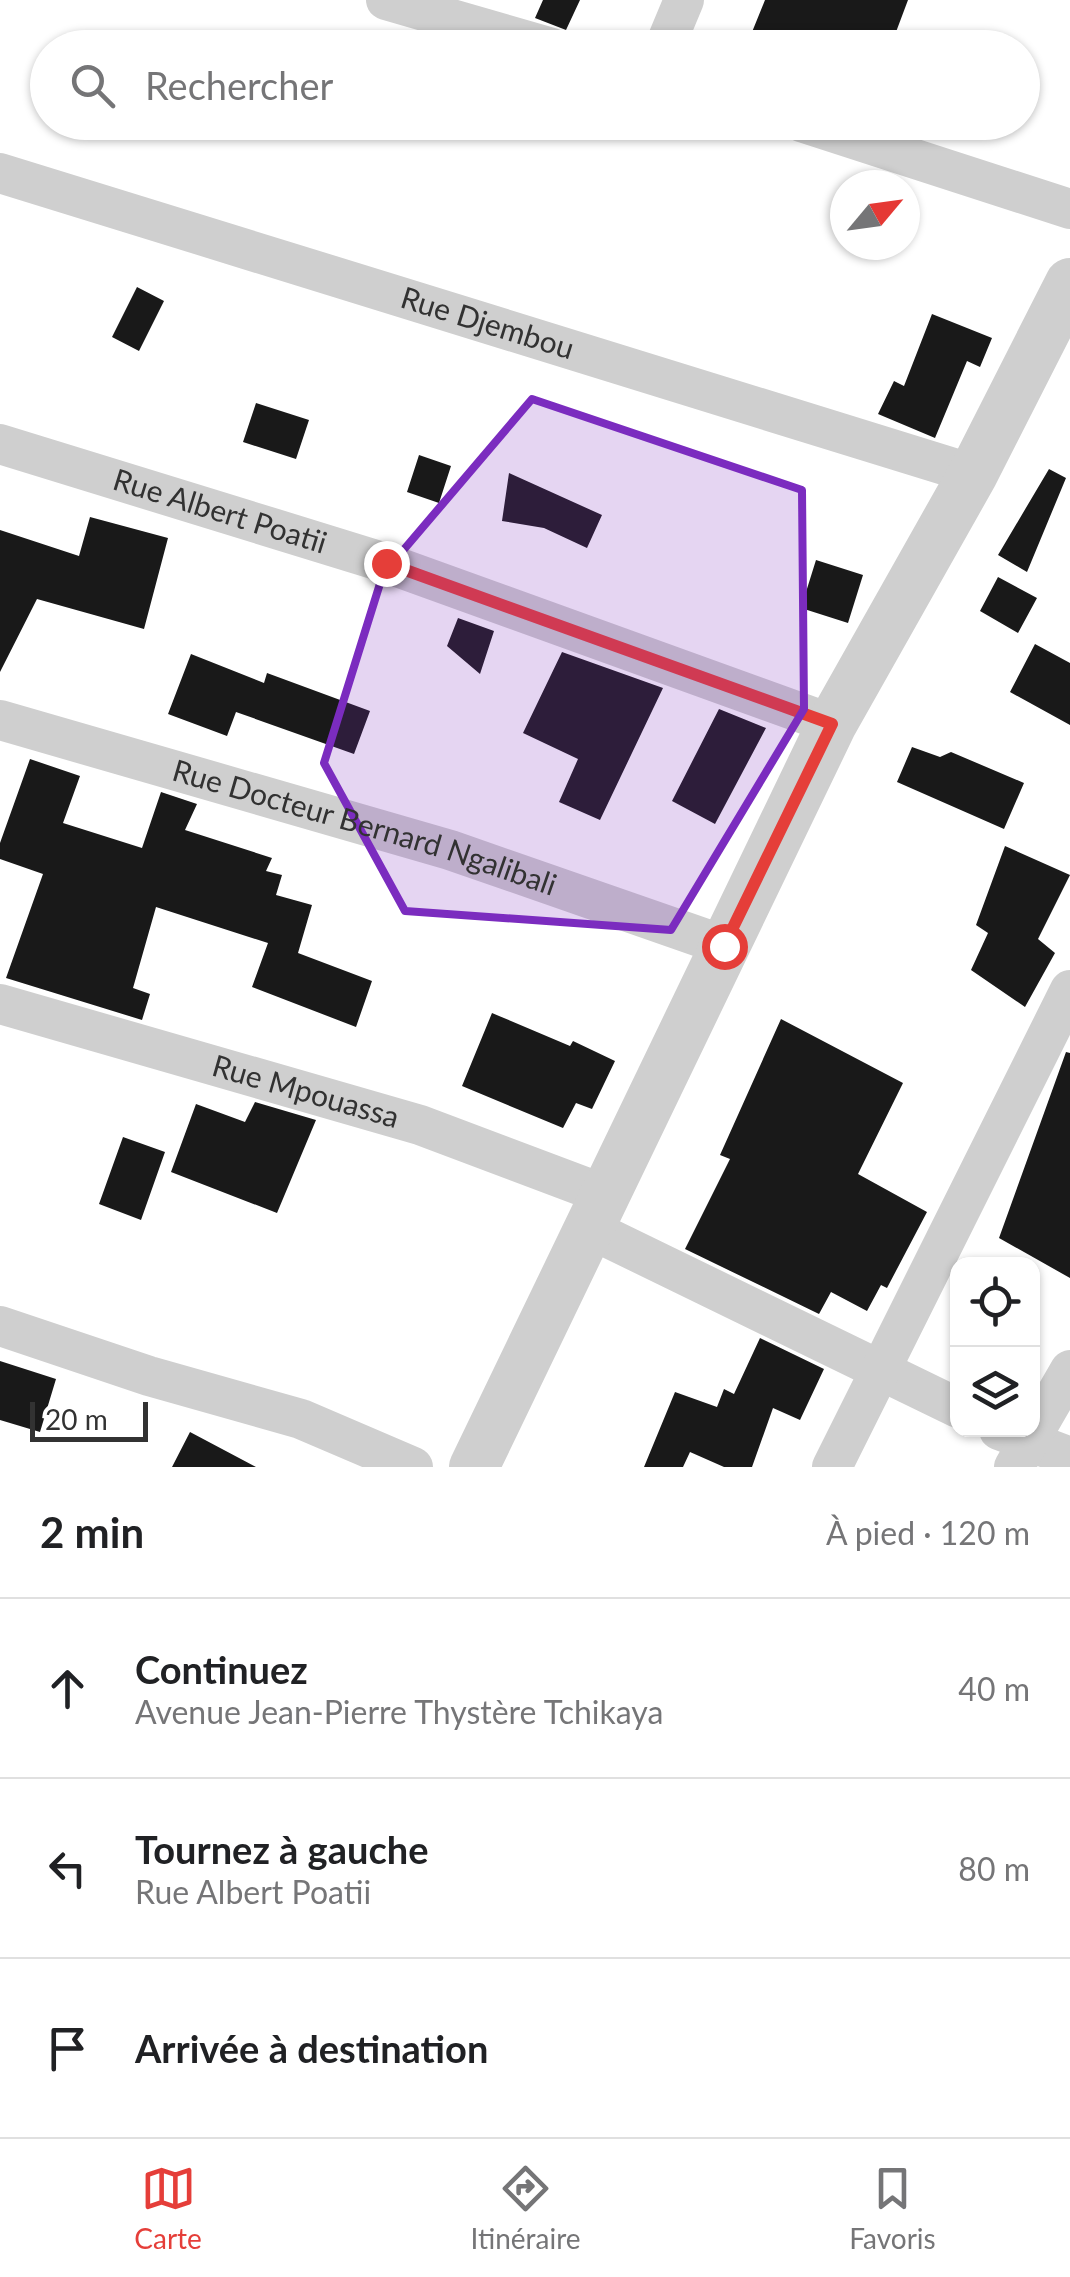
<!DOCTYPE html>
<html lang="fr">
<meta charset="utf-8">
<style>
body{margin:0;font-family:Lato,sans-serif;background:#f6f6f6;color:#202124}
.controls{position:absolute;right:30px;bottom:30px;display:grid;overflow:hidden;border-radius:20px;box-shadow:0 2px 8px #0004}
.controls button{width:90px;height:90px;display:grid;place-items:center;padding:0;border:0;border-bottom:2px solid #e0e0e0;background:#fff;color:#202124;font:50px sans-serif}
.compass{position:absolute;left:830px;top:170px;width:90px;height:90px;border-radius:50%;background:#fff;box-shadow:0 2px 8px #0004;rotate:61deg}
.scale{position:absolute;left:30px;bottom:25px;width:118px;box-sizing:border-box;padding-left:10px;border:5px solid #323232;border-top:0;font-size:28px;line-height:35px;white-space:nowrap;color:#323232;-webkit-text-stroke:8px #fff;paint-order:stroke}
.stop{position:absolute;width:30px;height:30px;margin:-22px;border:8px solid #e53e39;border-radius:50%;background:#fff}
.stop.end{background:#e53e39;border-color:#fff;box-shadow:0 2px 10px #0008}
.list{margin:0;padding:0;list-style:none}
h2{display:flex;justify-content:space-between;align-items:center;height:130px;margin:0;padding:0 40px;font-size:42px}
h2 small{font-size:32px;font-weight:400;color:#757577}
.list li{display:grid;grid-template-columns:65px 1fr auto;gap:30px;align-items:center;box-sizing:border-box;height:180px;padding:0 40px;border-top:2px solid #e0e0e0}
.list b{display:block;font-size:38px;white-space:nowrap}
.list p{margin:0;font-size:32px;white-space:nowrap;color:#757577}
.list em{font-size:32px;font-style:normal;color:#757577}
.icon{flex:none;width:55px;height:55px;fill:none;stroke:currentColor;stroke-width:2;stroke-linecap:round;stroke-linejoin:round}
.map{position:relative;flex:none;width:1070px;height:1467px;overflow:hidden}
.search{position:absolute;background:#fff;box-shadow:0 2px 8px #0004;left:30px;right:30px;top:30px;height:110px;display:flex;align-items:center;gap:25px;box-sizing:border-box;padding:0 35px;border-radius:55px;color:#757577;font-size:38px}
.sheet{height:670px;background:#fff}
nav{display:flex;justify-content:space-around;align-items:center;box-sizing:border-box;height:140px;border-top:2px solid #e0e0e0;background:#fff;font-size:28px;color:#757577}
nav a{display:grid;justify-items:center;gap:5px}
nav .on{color:#e53e39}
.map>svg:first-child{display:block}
</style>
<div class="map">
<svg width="1070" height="1467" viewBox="0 0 1070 1467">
<rect width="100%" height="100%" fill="#fff"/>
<!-- building -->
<path fill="#191919" d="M543,0h37l-14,30 -31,-12z
M765,0h143l-18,48h-114l-26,-11z
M137,287l27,14 -25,50 -27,-14z
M932,314l60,24 -12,29 -13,-6 -32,77 -57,-24 16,-33 10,5z
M256,403l53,17 -13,39 -53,-17z
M419,455l32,11 -12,37 -32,-11z
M1049,469l17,9 -39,94 -29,-17z
M509,473l93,42 -15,33 -43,-20 -42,-7z
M90,517l78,21 -24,91 -107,-30 -37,73v-142l79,26z
M816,560l47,15 -15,48 -47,-15z
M998,577l39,21 -19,35 -38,-22z
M458,618l36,13 -14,43 -33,-28z
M1035,644l35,19v62l-60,-33z
M562,652l101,36 -63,132 -41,-18 19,-43 -55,-26z
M191,654l73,29 3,-10 103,38 -16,43 -118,-42 -9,24 -59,-22z
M719,709l47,19 -51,96 -43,-23z
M912,747l28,10 11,-5 73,31 -20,46 -107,-47z
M30,759l50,17 -17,47 79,25 19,-56 36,12 -12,26 87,28 -6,13 16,4 -6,20 36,10 -14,48 74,28 -16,46 -104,-40 16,-44 -112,-36 -23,81 17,6 -8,26 -136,-42 37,-104 -43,-15v-16z
M1005,846l65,29 -32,64 17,14 -30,54 -54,-37 17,-37 -12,-8z
M492,1013l78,33 3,-5 42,20 -23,48 -16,-6 -13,25 -101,-42z
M781,1019l122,64 -45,91 69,38 -40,76 -6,-3 -14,26 -36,-19 -12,22 -134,-65 45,-90 -10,-4z
M1066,1052l4,1v225l-71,-40z
M255,1102l61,18 -39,93 -106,-41 25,-68 49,18z
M123,1137l42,15 -24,68 -42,-16z
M760,1338l64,31 -24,51 -27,-12 -21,59h-28l-34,-15 -7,15h-39l31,-75 42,15 7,-18 10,5z
M0,1361l56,18 -16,53 -40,-12z
M190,1432l66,35h-84z"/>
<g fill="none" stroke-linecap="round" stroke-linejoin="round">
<!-- minor -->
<g stroke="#cfcfcf" stroke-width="40">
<path d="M386,0l166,48"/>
<path d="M664,48l20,-48"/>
<path d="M801,122l269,87"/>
<path id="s1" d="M0,173l973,301"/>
<path id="s2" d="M0,444l386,119 446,161"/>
<path id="s3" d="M0,720l450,130 273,95"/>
<path id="s4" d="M0,1004l420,121 186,70"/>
<path d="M592,1230l366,178"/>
<path d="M0,1326l149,50 152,43 112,48"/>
<path d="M999,1430l71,27"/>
<path d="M832,1467l238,-477"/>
<path d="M1014,1467l56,-97"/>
</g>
<!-- tertiary -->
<path stroke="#cfcfcf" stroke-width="50" d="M474,1467l358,-743 141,-250 97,-191"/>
</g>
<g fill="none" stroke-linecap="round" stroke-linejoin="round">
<!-- route -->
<path stroke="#e53e39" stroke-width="12" d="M386,563l446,161 -108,222"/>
</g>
<!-- marked area -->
<path fill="#7b2cbf" fill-opacity="0.2" stroke="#7b2cbf" stroke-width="8" stroke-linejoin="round" d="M532,399l270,91 2,219 -133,221 -266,-19 -81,-148 59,-189z"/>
<g text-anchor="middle" stroke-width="10" stroke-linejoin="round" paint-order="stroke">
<!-- street labels -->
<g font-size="30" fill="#323232" stroke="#fff">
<text dy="10" stroke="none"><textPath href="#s1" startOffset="510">Rue Djembou</textPath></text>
<text dy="10" stroke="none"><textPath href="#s2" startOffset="230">Rue Albert Poatii</textPath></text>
<text dy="10" stroke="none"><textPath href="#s3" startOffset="380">Rue Docteur Bernard Ngalibali</textPath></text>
<text dy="10" stroke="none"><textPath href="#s4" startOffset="318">Rue Mpouassa</textPath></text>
</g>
</g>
</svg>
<div class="controls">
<button><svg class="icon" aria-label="locate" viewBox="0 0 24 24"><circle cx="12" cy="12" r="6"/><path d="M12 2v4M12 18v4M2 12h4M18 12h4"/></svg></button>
<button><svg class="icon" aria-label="layers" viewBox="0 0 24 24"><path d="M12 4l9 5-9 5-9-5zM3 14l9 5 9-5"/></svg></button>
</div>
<svg class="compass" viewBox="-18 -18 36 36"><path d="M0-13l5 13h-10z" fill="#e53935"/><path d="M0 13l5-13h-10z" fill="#757577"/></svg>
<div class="scale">20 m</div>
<div class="stop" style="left:724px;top:946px"></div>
<div class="stop end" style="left:386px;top:563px"></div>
<div class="search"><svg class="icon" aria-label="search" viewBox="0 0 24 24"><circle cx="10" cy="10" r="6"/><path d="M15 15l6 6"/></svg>Rechercher</div>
</div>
<section class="sheet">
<h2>2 min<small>À pied · 120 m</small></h2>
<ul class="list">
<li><svg class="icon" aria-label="ahead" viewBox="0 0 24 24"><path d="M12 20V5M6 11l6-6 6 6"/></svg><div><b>Continuez</b><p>Avenue Jean-Pierre Thystère Tchikaya</p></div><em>40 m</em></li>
<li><svg class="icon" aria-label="left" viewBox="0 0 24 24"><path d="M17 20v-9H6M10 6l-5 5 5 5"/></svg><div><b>Tournez à gauche</b><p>Rue Albert Poatii</p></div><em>80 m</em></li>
<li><svg class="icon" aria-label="arrive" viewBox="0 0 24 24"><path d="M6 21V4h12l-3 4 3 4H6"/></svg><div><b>Arrivée à destination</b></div></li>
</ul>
</section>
<nav>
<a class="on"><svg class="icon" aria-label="map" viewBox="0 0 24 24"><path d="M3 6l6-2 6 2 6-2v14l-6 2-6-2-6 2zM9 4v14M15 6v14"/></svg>Carte</a>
<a><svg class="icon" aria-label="directions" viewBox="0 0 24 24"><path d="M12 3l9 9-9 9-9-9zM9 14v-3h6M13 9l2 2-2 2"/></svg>Itinéraire</a>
<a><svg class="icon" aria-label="saved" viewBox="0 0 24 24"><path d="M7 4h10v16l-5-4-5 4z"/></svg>Favoris</a>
</nav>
